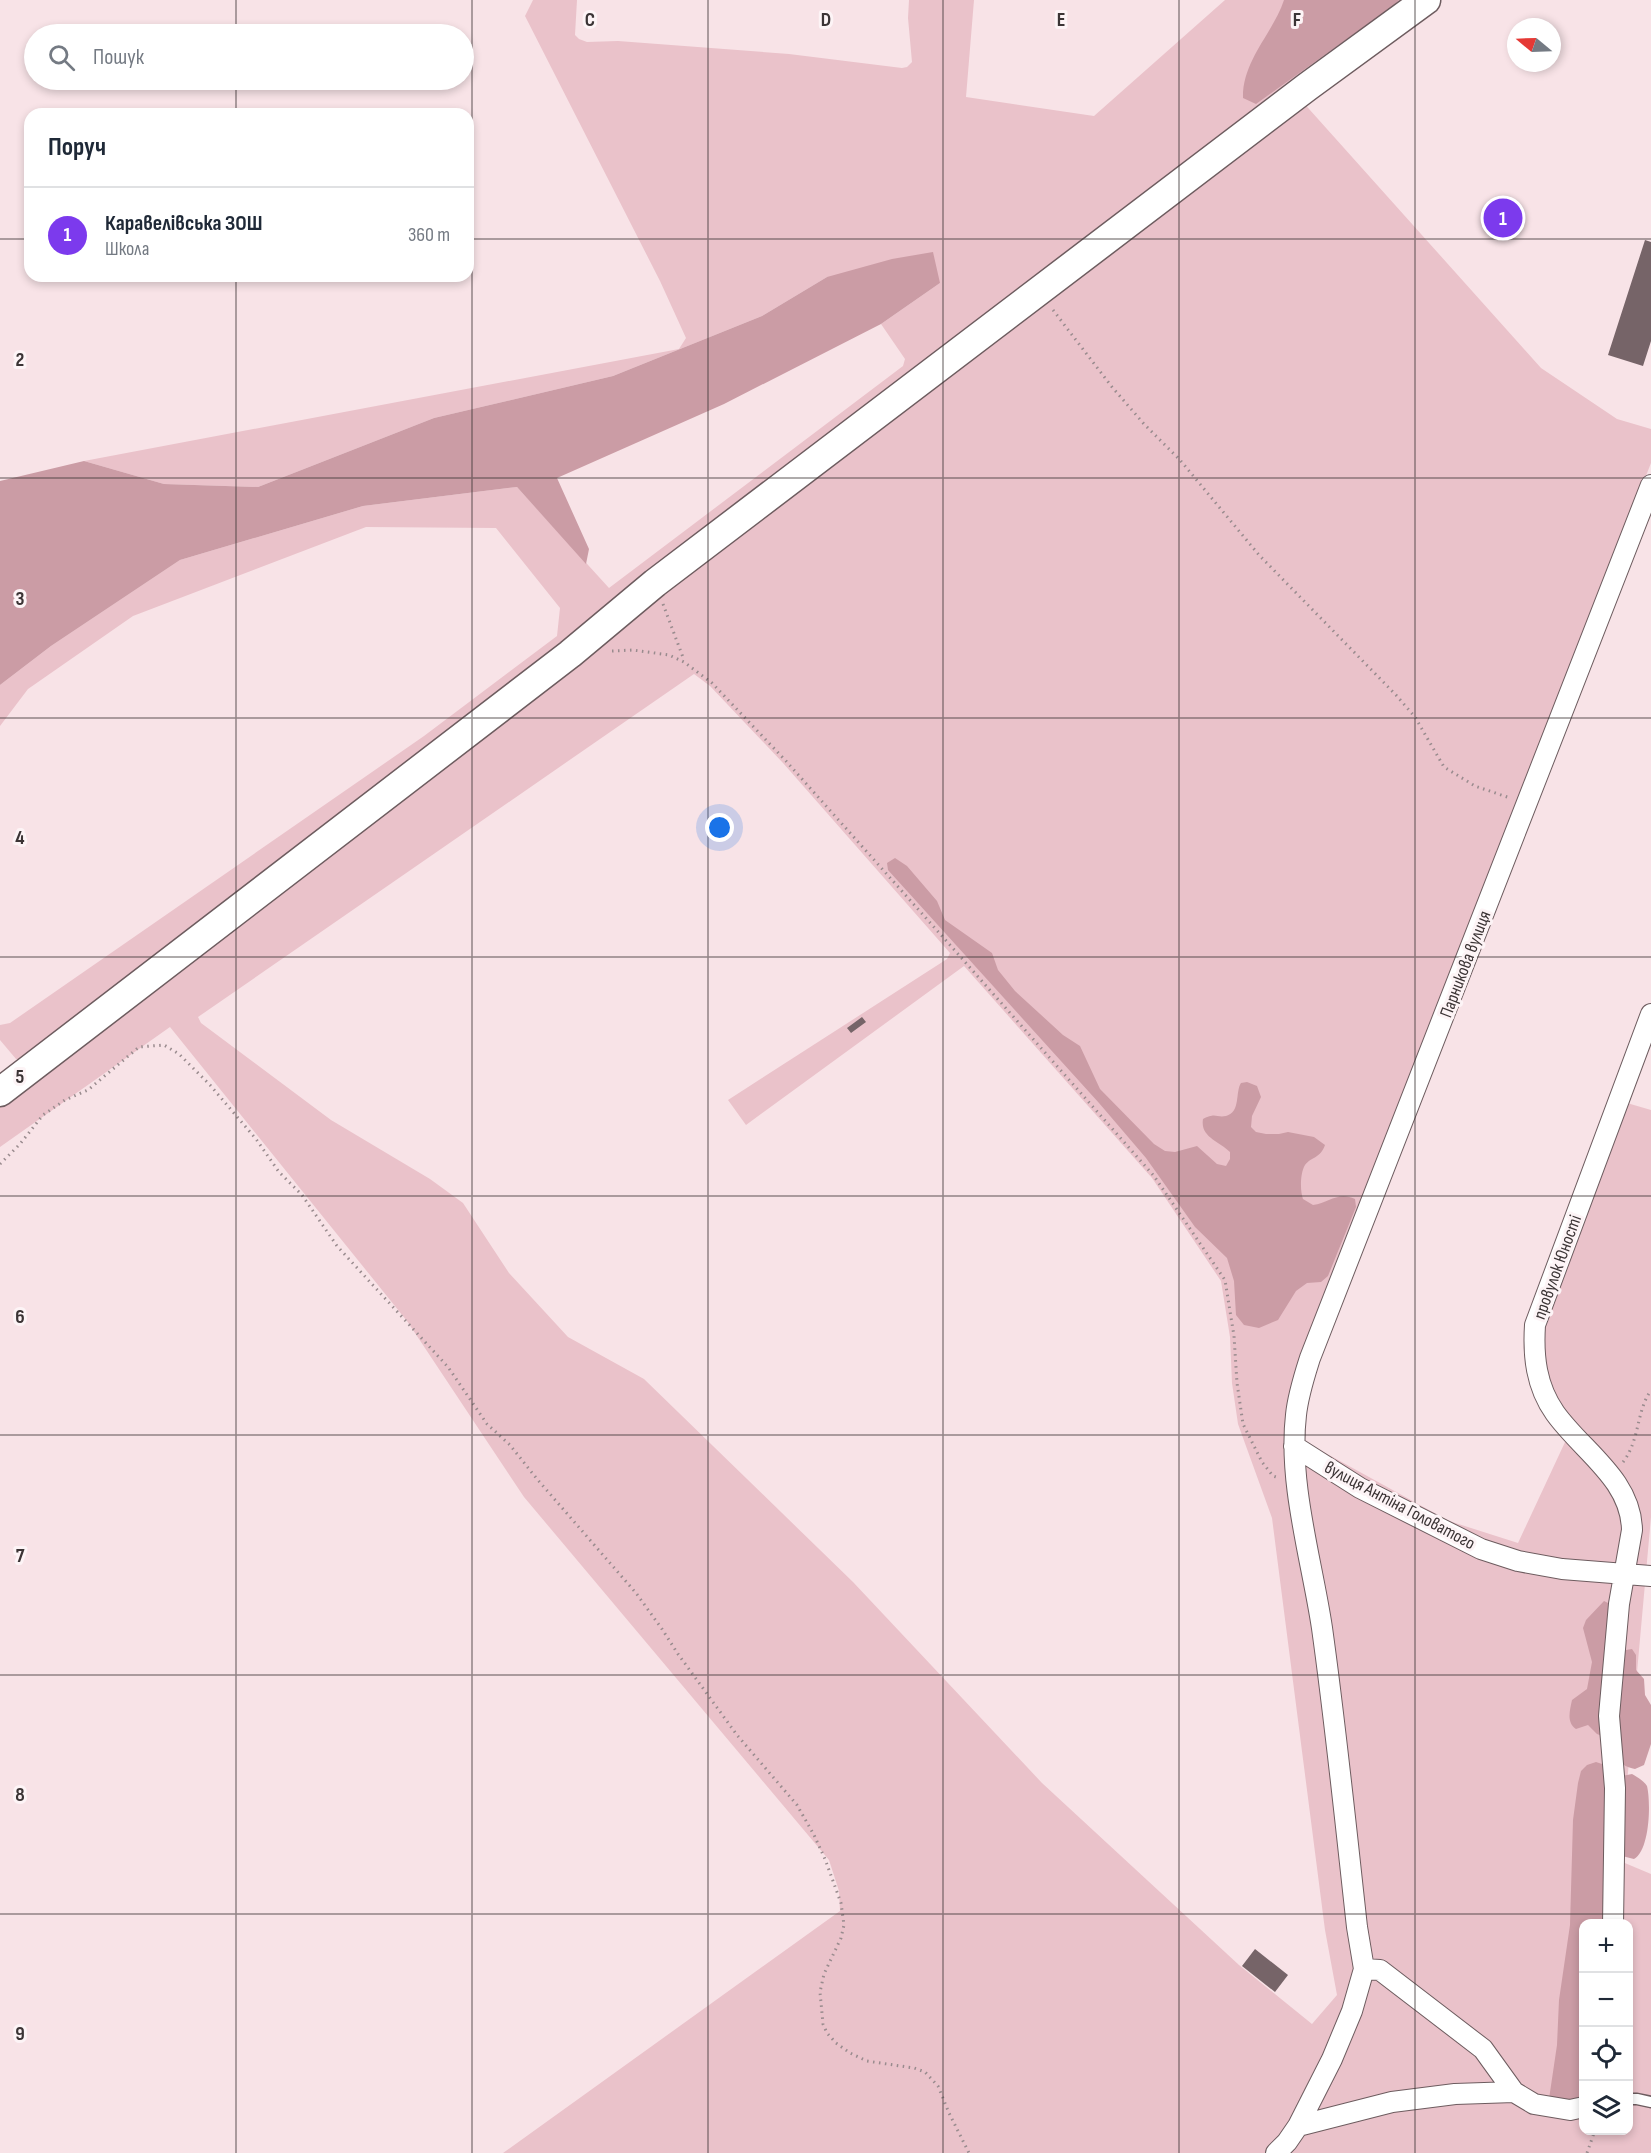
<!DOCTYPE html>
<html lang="uk">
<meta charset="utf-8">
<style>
body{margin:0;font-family:"Sofia Sans Condensed",sans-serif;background:#f2f2f3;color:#1f2937}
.controls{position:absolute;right:18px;bottom:18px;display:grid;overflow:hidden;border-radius:12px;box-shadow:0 3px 9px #0003}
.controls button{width:54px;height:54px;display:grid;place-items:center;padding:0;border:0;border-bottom:2px solid #e0e1e3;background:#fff;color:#1f2937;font:30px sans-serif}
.compass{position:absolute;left:1507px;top:18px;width:54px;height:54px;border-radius:50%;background:#fff;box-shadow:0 3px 9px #0003;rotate:289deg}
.you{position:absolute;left:720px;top:828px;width:21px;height:21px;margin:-15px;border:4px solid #fff;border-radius:50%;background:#1a73e8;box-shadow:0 0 0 9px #1a73e833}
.badge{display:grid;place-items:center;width:39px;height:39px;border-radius:50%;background:#7c3aed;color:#fff;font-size:20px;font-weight:700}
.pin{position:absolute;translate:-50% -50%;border:3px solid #fff;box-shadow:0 2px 6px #0006}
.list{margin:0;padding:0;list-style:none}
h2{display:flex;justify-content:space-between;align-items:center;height:78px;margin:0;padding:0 24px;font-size:26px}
h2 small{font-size:20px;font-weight:400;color:#747a83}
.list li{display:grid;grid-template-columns:39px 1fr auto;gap:18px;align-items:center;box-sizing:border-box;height:96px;padding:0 24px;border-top:2px solid #e0e1e3}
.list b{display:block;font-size:22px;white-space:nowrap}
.list p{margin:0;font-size:20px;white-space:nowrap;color:#747a83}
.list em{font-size:20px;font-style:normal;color:#747a83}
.icon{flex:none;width:33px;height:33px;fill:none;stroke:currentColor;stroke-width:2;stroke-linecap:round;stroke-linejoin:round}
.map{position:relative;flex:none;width:1651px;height:2153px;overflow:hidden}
.search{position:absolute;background:#fff;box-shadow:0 3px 9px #0003;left:24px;top:24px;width:450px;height:66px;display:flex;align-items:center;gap:15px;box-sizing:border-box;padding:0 21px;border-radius:33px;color:#747a83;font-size:22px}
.panel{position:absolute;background:#fff;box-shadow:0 3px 9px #0003;left:24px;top:108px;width:450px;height:174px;border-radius:18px}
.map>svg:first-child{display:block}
</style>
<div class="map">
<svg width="1651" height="2153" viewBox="0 0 1651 2153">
<rect width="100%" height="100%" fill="#f8e3e7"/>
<!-- green -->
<path fill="#eac2ca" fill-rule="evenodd" d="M533,0h44l-2,35 4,4 8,3 31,-1 171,13 113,14 5,-1 5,-5 -4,-44 1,-18h65l-8,97 128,19 131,-116h183l-1380,1059h-12l-16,-19v-15l10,-2 414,-287 133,-100 3,-28 -64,-80 -130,-1 -233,89 -105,73 -28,37v-41l51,-39 129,-86 183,-54 154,-19 92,101 294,-222 2,-7 -24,-35 59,-41 -113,-6 -65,39 -149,60 -179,42 -176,69 -94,-3 -80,-23 595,-112 7,-11 -26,-57 -135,-265z
M1301,100l240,268 76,51 34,10v34l-349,891 -12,36 -1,43 160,88 69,22 55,-118 -21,-34 -9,-25 1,-41 83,-222 24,7v407l-31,344 31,13v279h-369l62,-138 -51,109 -24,29h-766l337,-242 -1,-20 -10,-31 -305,-363 -117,-176 -237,-294 -170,120v-51zM694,674l16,12 73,77 167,190 -3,6 -219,141 18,25 218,-159 188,212 69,103 9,56 2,46 6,41 34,94 53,412 12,65 -25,29 -73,-59 -197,-182 -189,-201 -209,-203 -76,-42 -59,-64 -46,-70 -33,-24 -99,-59 -130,-97 -3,-6zM1584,1924h44v206h-44z"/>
<!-- forest -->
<path fill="#cb9ca5" d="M1284,0h115l-6,6 -137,98 -13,-6c-1,-37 30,-65 41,-98z
M933,252l7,31 -59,41 -157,80 -167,74 32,71 -3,15 -69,-77 -154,19 -183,54 -129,86 -51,39v-204l84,-20 80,23 94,3 176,-69 179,-42 149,-60 65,-39 65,-18z
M895,858l12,8 30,35 8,19 47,33 6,17 17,21 48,44 17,11 20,43 54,55 11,7 10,1 22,-6 20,18 9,2 4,-7v-7c-11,-11 -30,-15 -27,-33 13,-7 13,-1 23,-3 15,-4 9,-24 15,-33l6,-1 10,4 4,11 -9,19 -1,11 5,5 10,2h13l9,-2 26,5 11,8c-5,14 -13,11 -20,20 -5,8 -5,26 -2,34l10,6c16,-2 25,-14 42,-6l1,8 -28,69 -7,6 -14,1 -11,8 -18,29 -19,8 -15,-3 -8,-10 -2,-34 -7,-23 -32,-31 -49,-69 -47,-55 -211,-233 -1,-7z
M1604,1601l6,3 -8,132 -5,-2 -9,-9 -12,4c-10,-7 -6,-19 -4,-29l15,-11 5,-27 -9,-34 3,-8z
M1632,1649l4,6v15l8,9 1,16 6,10v39l-7,21 -9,4c-4,-1 -9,-2 -12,-5 -13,-13 -2,-91 0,-111l3,-3z
M1596,1762l6,2 7,7 -7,152 -18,1 -1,168 -7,11 -27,-4 8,-54 2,-45 11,-75 3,-105 5,-37 3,-12 6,-6z
M1632,1774c5,3 12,7 15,12 4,16 3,64 -13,73l-12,-3v-80z"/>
<!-- building -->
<path fill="#766468" d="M1645,240l6,2v99l-8,25 -35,-11z
M862,1017l4,5 -15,11 -4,-5z
M1255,1949l33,26 -13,17 -33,-26z"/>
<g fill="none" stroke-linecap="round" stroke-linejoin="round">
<!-- lane casing -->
<g stroke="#6d5c5f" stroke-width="13">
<path id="lane" d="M1628,2099h9l14,3"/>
</g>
<!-- street casing -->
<g stroke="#6d5c5f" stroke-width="22">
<path id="street" d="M1294,1446l66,42 121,61 37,12 44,8 89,7
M1613,1924l2,-136 -6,-72 10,-112 13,-74c-1,-51 -50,-79 -77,-117 -19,-27 -22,-57 -20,-88l116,-311
M1364,1969l16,1 103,79 31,43 20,12 36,6 14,-3
M1298,2126l94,-24 63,-8 59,-2
M1276,2153l11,-11 11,-16 34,-67 20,-48 12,-42 -7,-42c-11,-99 -21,-199 -35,-299 -10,-67 -34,-145 -26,-213 2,-20 8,-38 14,-57l341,-873"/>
</g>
<!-- secondary casing -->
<g stroke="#6d5c5f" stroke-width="31">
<path id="secondary" d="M0,1092l570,-438 85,-71 652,-496 119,-87"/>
</g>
<!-- path -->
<path stroke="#998b8e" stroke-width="3" stroke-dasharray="1.5 4.5" stroke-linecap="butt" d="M1053,310l59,77 32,37 36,36 79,95 137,140 19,22 29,50 31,19 35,12
M663,604l21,56
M612,651l21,-1 36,5 15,7 28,21 74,78 172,193 196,222 71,104 9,56 3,47 6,41 19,38 11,14 6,2
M0,1164l20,-20 23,-29 22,-15 23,-10 51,-43 25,-2 15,9 31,31 46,54 23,33 23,23 35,51 111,121 39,57 23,21 27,34 99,114 26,36 16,25 59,81 60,70 17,30 11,24 16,44 3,22 -3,13 -17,36 -4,18 3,32 4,9 9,10 14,10 17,8 47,7 11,4 13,14 11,27 20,40
M1623,1462c17,-22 13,-50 28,-72
M1587,2153l8,-23"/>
<!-- lane -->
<use href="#lane" stroke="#fff" stroke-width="10"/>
<!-- street -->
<use href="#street" stroke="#fff" stroke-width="20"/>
<!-- secondary -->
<use href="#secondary" stroke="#fff" stroke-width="28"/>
</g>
<!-- grid -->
<path fill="none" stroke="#3b3435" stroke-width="1.5" stroke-opacity="0.55" d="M236,0v34M472,0v2153M708,0v2153M943,0v2153M1179,0v2153M1415,0v2153M236,80v34M0,239h30M468,239h1183M236,276v1877M0,478h1651M0,718h1651M0,957h1651M0,1196h1651M0,1435h1651M0,1675h1651M0,1914h1651"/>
<g text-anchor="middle" stroke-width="6" stroke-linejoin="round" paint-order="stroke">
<!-- street labels -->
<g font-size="18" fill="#3b3435" stroke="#fdf4f6">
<text transform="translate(1465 964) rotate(-69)" y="6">Парникова вулиця</text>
<text transform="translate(1557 1267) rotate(-70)" y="6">провулок Юності</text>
<text transform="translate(1400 1505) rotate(28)" y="6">вулиця Антіна Головатого</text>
</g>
</g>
<g font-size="20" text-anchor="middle" font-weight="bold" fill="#3b3435" stroke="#fdf4f6" stroke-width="6" stroke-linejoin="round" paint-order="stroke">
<text x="590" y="26">C</text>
<text x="826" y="26">D</text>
<text x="1061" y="26">E</text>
<text x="1297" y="26">F</text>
<text x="20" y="366">2</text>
<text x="20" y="605">3</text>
<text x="20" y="844">4</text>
<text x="20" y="1083">5</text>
<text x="20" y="1323">6</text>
<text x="20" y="1562">7</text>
<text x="20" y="1801">8</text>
<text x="20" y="2040">9</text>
</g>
</svg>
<div class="controls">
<button>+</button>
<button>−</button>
<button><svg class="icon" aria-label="locate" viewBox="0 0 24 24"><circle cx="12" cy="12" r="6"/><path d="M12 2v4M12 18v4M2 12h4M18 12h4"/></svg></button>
<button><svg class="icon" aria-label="layers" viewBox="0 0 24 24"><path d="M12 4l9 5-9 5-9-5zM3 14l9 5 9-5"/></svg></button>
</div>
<svg class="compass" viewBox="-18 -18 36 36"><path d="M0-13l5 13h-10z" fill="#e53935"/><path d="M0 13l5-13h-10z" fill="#747a83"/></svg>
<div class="you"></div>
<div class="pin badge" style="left:1503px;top:218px">1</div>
<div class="search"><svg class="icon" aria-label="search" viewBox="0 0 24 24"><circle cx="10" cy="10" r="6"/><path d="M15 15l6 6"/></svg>Пошук</div>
<section class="panel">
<h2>Поруч<small></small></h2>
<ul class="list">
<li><span class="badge">1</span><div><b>Каравелівська ЗОШ</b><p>Школа</p></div><em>360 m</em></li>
</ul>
</section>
</div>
